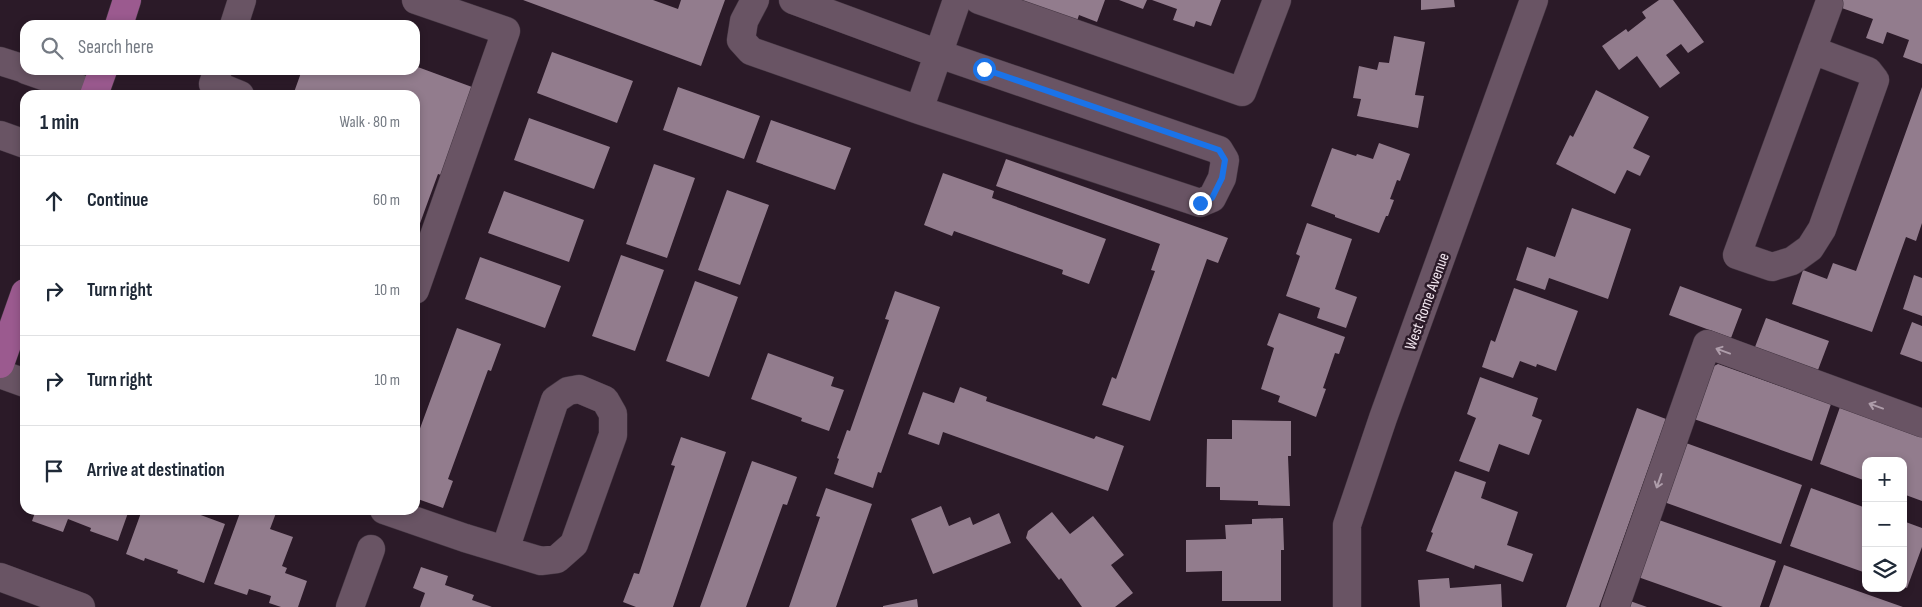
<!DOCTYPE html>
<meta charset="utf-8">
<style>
body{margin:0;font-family:"Sofia Sans Condensed",sans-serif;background:#f6f6f7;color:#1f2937}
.controls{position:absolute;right:15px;bottom:15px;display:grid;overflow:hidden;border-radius:10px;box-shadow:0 2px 8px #0003}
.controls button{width:45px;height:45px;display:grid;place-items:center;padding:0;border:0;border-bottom:1px solid #e0e1e3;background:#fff;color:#1f2937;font:25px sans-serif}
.stop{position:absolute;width:15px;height:15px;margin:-11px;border:4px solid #1a73e8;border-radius:50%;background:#fff}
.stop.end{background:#1a73e8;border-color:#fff;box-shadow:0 1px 5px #0008}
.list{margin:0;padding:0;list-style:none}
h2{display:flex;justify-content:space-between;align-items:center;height:65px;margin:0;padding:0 20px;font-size:21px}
h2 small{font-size:16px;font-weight:400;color:#747a83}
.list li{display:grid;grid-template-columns:32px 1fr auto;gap:15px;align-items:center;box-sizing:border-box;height:90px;padding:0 20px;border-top:1px solid #e0e1e3}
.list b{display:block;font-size:19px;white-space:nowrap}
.list em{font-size:16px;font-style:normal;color:#747a83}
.icon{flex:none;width:28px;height:28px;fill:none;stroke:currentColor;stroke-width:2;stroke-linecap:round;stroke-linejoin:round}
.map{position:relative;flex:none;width:1922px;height:607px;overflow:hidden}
.search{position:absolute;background:#fff;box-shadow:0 2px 8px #0003;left:20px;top:20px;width:400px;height:55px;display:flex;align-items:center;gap:12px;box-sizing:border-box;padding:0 18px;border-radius:15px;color:#747a83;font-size:19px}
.panel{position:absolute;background:#fff;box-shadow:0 2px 8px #0003;left:20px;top:90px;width:400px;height:425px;border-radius:15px}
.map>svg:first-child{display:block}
</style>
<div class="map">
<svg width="1922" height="607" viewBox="0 0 1922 607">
<rect width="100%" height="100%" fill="#2b1a28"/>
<!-- building -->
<path fill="#927c8d" d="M523,0h130l25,9 3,-9h44l-24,66z
M1019,0h86l-8,22 -18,-7 -2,6z
M1119,0h28l-4,9z
M1152,0h69l-10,26 -15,-5 -2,6 -21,-7 4,-11z
M1421,0h33l1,7 -34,3z
M1659,0h14l31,42 -16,11 -7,-9 -15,11 14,18 -20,15 -23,-32 -18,14 -17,-24 24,-17 2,3 18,-14 -4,-6z
M1819,0h103v64l-19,-7 6,-17 -22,-8 -4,12 -17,-6 7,-19z
M1394,36l31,6 -10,53 9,1 -6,32 -61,-12 4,-17 -8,-1 6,-32 18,4 2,-8 10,1z
M552,52l81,29 -16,42 -80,-30z
M415,66l57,21 -31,88 -3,-1 -23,63v-142h-122l9,-25h113z
M678,87l82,29 -16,43 -81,-29z
M1922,87v136l-6,18 -10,-4 -34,95 -80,-28 11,-34 24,9 6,-16 23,8z
M1596,90l53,27 -16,31 17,8 -10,20 -13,-6 -12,24 -59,-30 14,-29 3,2z
M529,118l81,29 -16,42 -80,-29z
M771,120l80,28 -16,42 -79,-28z
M1379,143l31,11 -10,27 -3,-1 -7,19 4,1 -6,16h-2l-7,17 -44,-16v-2l-24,-9 21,-58 24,8 1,-2 16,5z
M1006,159l222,79 -10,25 -11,-4 -57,162 -48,-16 10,-28 4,2 39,-108 -4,-1 9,-26 -164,-58z
M654,164l41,14 -28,80 -41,-14z
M943,173l51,18 -2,7 114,41 -17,45 -27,-10 1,-4 -109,-39 -2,5 -28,-11z
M727,190l42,15 -29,80 -42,-15z
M504,191l80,29 -15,42 -81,-29z
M1572,208l59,21 -23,70 -59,-21 -4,12 -29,-10 11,-33 28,10z
M1307,223l45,16 -17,50 22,8 -11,31 -29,-10 3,-10 -34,-12 14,-40 -4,-2z
M621,255l43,15 -29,81 -43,-15z
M480,257l81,29 -16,42 -80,-29z
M1914,275l8,3v38l-19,-7z
M695,281l43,16 -29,80 -43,-16z
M1680,286l62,23 -11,29 -62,-23z
M1514,288l64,23 -22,60 -19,-7 -1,3 -16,-6 -7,17 -31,-11 9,-27 4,2z
M895,291l45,16 -59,166 -3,-1 -5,16 -39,-14 5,-15 -2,-1 10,-28 3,1 39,-111 -4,-1z
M1279,313l66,24 -6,17 -4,-1 -12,35 3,1 -10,28 -38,-15 2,-6 -19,-7 13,-41 -7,-3z
M1766,318l63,23 -11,29 -63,-23z
M1912,322l10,4v36l-22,-8z
M457,328l44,16 -10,27 -3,-1 -40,109 5,2 -10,27 -28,-10v-56z
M768,353l66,24 -3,9 13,4 -15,41 -28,-10 1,-3 -51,-19z
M1718,364l113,40 -19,57 -118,-42 18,-52z
M1480,377l58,21 -6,18 10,4 -13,35 -30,-11 -10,28 -30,-11 17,-43 -9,-4z
M960,387l27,10 -1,4 108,38 2,-3 28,10 -16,45 -165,-59 -4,13 -31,-11 15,-42 31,11z
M1840,407l82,29v65l-19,-7v-33h-37v20l-46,-17z
M1637,408l29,11 -67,188h-33z
M1232,420l59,1v35h-3l2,50 -32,-1v-4l-38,-1v-13h-14l1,-48h25z
M681,437l45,15 -53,155h-37l-13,-5 11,-29 5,1 36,-108 -4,-1z
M1686,443l116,42 -21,59 -117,-42z
M752,461l45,16 -10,28 -4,-1 -37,103h-46z
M1455,471l31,11 -5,16 37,14 -11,33 26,9 -10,28 -48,-17 -1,4 -48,-18 7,-18 -2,-1z
M826,488l46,16 -36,103h-47l31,-90 -4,-1z
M1811,488l55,20v65l-76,-27z
M941,506l8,20 21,-9 3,8 26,-12 12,30 -78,31 -22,-55z
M36,510h93l-11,31 -28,-10 1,-3 -23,-9 -5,13 -31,-11z
M142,510h57l-1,4 27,10 -21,59 -27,-10 1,-3 -33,-12 -1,3 -18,-7z
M241,510h27l8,3 -6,16 23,8 -11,29 5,2 -2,5 22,8 -9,26h-17l-12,-4 2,-7 -22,-7 -2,6 -33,-11z
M1052,512l18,22 23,-18 31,39 -13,10 22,28 -18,14h-33l-21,-29 -2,2 -33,-42 2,-7z
M1283,518l1,32h-3v51h-59v-30l-36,1v-32l40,-1 -1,-14 27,-1v-5z
M1659,520l117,41 -16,46h-37l-85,-30z
M1903,521l19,7v19l-15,41 -4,-1z
M1784,565l119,42h-134z
M421,567l27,9 -3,9 29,10 -2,5 20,7h-72l5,-14 -12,-5z
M1449,578l1,10 51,-4 1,23h-82l-2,-27z
M917,599l1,8h-35v-1z
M1630,601l17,6h-19z"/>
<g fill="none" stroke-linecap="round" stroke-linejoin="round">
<!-- minor casing -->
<g stroke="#443642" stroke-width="29">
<path id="minor" d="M755,0l-11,21 -3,19 10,11 168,59 281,93 12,-5 10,-20 3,-18 -6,-10 -280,-96 -146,-54
M979,0l263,92 35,-92
M234,25l8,-25
M1812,50l56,21 7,9 -53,149 -12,19 -18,13 -20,6 -35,-12 92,-251
M0,61l25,8
M26,70l69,24
M218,70l-5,14 27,11
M919,110l38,-110
M0,135l25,9
M415,290l91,-259 -90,-31
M0,374l25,9
M384,510l81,28 76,23 16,-2 17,-15 39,-109v-21l-8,-14 -26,-11 -11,2 -13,9 -50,150
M0,577l81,30
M350,607l21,-58
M1347,607v-82l36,-107 151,-418
M1615,607l92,-263 215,79"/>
</g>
<!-- major casing -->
<g stroke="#443642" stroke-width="29">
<path id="major" d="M119,25l8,-25
M94,95l9,-25
M0,364l25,-71"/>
</g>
<!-- minor -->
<use href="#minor" stroke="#695464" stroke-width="28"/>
<!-- major -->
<use href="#major" stroke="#9b5a8f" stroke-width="28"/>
</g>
<!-- one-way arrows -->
<defs><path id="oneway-shaft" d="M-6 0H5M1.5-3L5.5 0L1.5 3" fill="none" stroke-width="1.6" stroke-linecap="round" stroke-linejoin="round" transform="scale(1.25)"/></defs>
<g stroke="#ae9daa">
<use href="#oneway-shaft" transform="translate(1723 351) rotate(-160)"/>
<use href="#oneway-shaft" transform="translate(1876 406) rotate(-160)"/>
<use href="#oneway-shaft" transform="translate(1659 481) rotate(109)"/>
</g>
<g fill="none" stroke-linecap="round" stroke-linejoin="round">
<!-- route -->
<path stroke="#1a73e8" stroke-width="6" d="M984,69l235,81 6,10 -3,18 -10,20 -12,5"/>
</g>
<g text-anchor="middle" stroke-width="5" stroke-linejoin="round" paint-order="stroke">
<!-- street labels -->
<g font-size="16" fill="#f2e6ef" stroke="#2b1a28">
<text transform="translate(1426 301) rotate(-70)" y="6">West Rome Avenue</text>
</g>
</g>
</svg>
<div class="controls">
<button>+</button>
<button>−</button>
<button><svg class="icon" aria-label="layers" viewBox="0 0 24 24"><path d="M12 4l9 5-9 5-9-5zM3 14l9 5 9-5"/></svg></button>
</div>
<div class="stop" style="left:984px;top:69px"></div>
<div class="stop end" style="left:1200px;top:203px"></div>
<div class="search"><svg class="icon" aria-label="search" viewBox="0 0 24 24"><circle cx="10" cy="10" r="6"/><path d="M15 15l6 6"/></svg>Search here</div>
<section class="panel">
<h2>1 min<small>Walk · 80 m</small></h2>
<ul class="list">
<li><svg class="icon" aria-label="ahead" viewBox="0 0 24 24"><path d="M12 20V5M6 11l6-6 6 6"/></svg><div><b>Continue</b></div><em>60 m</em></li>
<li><svg class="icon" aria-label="right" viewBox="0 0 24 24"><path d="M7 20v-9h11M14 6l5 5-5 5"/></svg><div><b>Turn right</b></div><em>10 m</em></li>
<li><svg class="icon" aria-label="right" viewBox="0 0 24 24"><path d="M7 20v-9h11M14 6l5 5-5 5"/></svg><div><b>Turn right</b></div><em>10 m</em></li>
<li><svg class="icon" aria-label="arrive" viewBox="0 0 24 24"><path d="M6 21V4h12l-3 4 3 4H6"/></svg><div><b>Arrive at destination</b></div></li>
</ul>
</section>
</div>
